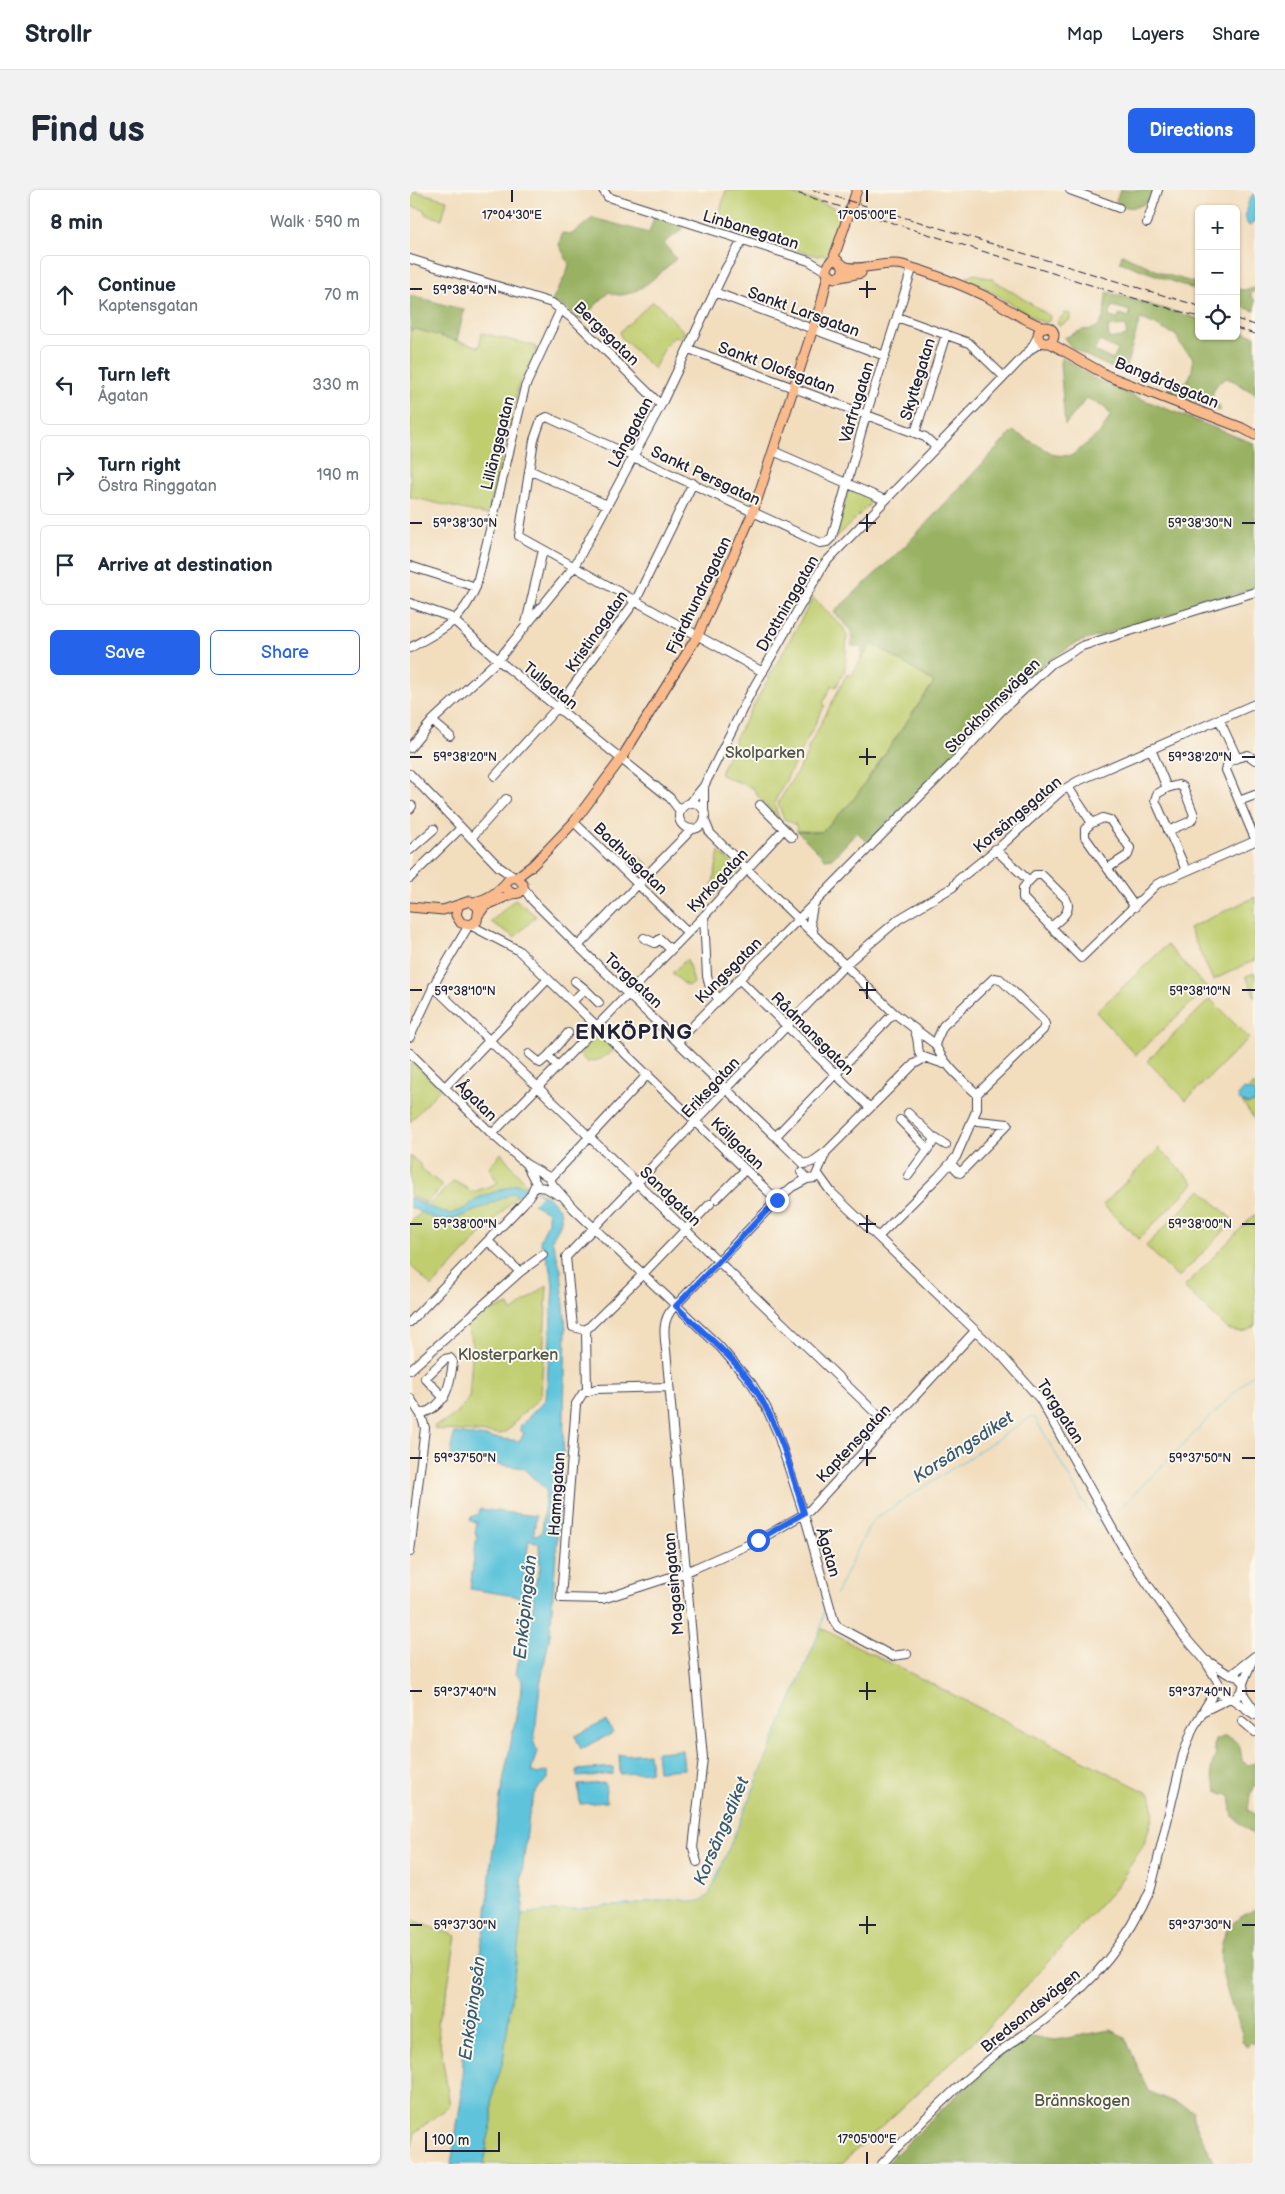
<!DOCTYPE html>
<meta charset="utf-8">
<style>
body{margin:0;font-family:"Balsamiq Sans",sans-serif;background:#f2f2f3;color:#1f2937}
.controls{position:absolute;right:15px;top:15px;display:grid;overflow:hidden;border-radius:8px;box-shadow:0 1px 4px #0004}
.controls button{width:45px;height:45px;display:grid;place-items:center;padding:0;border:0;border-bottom:1px solid #e0e1e3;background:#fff;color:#1f2937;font:25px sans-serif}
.scale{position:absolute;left:15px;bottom:12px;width:75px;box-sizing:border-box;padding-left:5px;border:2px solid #22223b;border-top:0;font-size:14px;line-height:18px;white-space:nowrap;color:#22223b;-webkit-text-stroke:4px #fbf7ec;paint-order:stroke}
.stop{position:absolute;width:15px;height:15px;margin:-11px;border:4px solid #2563eb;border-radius:50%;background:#fff}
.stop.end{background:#2563eb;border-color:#fff;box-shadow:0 1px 5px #0008}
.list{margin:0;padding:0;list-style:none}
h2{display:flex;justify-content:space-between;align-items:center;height:65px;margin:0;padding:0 20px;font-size:21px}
h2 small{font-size:16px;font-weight:400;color:#747a83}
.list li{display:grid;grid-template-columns:32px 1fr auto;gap:15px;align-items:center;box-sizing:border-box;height:80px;margin:0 10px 10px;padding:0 10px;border:1px solid #e0e1e3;border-radius:8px}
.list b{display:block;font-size:19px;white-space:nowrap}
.list p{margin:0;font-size:16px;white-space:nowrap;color:#747a83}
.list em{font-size:16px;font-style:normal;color:#747a83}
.actions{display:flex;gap:10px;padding:15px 20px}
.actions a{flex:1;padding:11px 0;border:1px solid #2563eb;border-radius:8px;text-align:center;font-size:18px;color:#2563eb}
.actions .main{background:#2563eb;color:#fff}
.icon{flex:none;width:28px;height:28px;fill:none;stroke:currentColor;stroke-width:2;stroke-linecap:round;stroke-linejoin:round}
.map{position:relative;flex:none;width:845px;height:1974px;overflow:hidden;border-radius:8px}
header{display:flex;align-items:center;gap:30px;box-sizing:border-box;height:70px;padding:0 25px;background:#fff;border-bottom:1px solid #e0e1e3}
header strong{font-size:24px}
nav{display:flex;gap:28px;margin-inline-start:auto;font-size:18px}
.intro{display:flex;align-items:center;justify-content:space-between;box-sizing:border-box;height:120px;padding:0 30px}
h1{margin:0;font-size:35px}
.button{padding:12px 22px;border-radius:8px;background:#2563eb;color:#fff;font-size:18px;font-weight:700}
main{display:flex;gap:30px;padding:0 30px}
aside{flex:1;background:#fff;border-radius:8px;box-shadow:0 1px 4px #0004}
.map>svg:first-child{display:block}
</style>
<header>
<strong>Strollr</strong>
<nav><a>Map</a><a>Layers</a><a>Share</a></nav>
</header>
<div class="intro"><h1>Find us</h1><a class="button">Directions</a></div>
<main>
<aside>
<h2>8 min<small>Walk · 590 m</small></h2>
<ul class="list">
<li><svg class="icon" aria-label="ahead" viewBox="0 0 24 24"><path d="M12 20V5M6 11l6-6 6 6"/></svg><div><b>Continue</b><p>Kaptensgatan</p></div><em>70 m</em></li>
<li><svg class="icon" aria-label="left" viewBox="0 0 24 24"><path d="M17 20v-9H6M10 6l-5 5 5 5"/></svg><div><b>Turn left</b><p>Ågatan</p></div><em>330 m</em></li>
<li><svg class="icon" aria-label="right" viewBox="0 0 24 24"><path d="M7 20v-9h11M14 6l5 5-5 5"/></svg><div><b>Turn right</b><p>Östra Ringgatan</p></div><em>190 m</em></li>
<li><svg class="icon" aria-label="arrive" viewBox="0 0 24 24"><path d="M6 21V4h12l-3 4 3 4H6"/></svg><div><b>Arrive at destination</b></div></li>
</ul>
<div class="actions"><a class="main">Save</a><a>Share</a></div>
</aside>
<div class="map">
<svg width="845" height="1974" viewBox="0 0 845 1974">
<rect width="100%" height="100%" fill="#fbf7ec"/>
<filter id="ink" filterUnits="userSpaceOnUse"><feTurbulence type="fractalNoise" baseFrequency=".02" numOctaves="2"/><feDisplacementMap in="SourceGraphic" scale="10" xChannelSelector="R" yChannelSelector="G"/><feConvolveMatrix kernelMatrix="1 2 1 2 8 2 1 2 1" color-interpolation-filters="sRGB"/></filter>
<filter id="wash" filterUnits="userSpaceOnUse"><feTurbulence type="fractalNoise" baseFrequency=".0096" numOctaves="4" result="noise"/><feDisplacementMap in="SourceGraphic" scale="20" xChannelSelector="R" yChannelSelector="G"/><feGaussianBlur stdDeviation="1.12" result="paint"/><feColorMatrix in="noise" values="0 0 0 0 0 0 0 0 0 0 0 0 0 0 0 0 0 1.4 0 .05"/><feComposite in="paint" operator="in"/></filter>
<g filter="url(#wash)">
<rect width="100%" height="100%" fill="#f2ddbd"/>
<!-- green -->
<path fill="#c0ce70" stroke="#717856" d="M0,0l37,10 -5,19 -18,-5 1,-4 -15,-4z
M316,0h54l62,20 -13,41 -4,4 -8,1 -101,-31z
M565,84l17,5 58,37 -1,5 -3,2 -9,-3 -56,-35 -12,-2 -2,-6z
M242,112l7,3 26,28 -7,5 -3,-2 -9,9 -12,24 -33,-32 -1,-5z
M655,123l5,1v6l-11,6 -2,-4z
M5,139l64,18 3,-14 53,13 2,5 -18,33 -31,131 -78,-18v-166z
M439,296l27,12 -38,38h-2z
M403,408l30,29 4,8 -2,34 -9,18 -4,-2 -9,18 2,2 -51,98 5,16 -20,-21 -6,-10 -32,-13v-4l14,-32z
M462,453l62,39 -80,117 -32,33 -25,-1 -1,-6 -12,-6 -6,-16 31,-51 -2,-2 40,-76 4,2z
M214,653l25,22 -13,14 -5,-5 4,-5 -19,-17z
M309,661l20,20 -29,29z
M845,707v63l-42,20 -24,-52z
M105,709l21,17 -21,21 -24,-15z
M757,755l40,43 -71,67 -40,-43z
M277,769l7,24 -7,3 -15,-13z
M845,783v24l-9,-21z
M800,809l39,39 -63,62 -39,-39z
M188,844l16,16 -13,9 -14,3 -8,-8z
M2,872l29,26 -31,34v-58z
M845,894v36l-17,-24z
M749,958l35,35 -55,56 -36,-34z
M91,963l26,32 -95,102 -22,-22v-42l44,-42 19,11 25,-9 -9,-15z
M0,966l10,8 1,4 22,18 -17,17 -16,-8z
M791,1000l33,31 -56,57 -32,-32z
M845,1024v111c-8,8 -17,8 -27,4l-44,-42z
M137,1095l-6,110c-6,9 -12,13 -20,20 -7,7 -10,15 -20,19l-66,-5 -1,-3 14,-6 11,-9 10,-13 4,-54 -6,-19 10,-10 32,-10 3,7z
M411,1438l329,166 4,18 -10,32 -27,42 -132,145 -144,133h-357l3,-22 5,-20v-25l11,-36 19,-147 158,-15c12,4 21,5 30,-6z
M0,1729l46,17 -9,55 -10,32 13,83 -35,26 -5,22z"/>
<!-- forest -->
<path fill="#98b162" stroke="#5d6a4e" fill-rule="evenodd" d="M710,0h34c-4,16 -25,24 -38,11z
M245,25l21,6 7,8 -19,14 12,16c-16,13 -45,46 -67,33l-28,28 -18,-13 -11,-5c5,-14 14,-24 17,-38l-10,-19 3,-12 10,1 21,-16 56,15z
M712,64l42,20 35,10v7l-79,-29z
M826,98l6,2 13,-2v3l-4,2v4l4,3v11l-19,-6z
M697,102l92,27v17h37v-6l19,6v58l-21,-13 -8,-3c-9,4 -13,11 -14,20l8,9 -1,4 -52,-20 2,-6c5,-1 12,-1 16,-3 7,-4 9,-19 7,-26l-11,-10 -5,-11c-14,-5 -21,-12 -36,-16l-16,55 -39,-19 -14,-8 -7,-9 18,-8 11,-1c15,-7 10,-23 14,-37zM702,116l18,5 -1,6 -10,-3 -1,5 -9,-2zM715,135l2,11 -18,3 -1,-12zM690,151l18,9 -5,10 -19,-9z
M0,105l54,15 -7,31 -42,-12 -5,2z
M652,167l33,22 24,11 136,54v144l-179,55 -27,17 -35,30 -146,153 -11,-11 -24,26 -8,1 -28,-28 25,1 32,-33 80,-117 -62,-39 -11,17 1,-13 -10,-1 -1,-15 -17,-19 70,-65 109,-116 42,24 16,1 29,-23 11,-18 -6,-7 -18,-10 -22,27 -5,-62z
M816,1546c13,5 15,11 16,25l6,4 7,-2v23l-5,9 -2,15 7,4v22l-22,-19 -3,-21 -12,-4c-6,-17 -11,-20 -2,-37l-2,-8 1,-7z
M845,1719v135l-4,-2 -4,4 -5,-4c1,-15 -7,-27 -12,-41 -7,-22 -15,-49 -3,-71 6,-10 19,-16 28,-21z
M700,1840l15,7 23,54 46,20 -1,7 21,46h-328l107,-104 35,-23 28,3z"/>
<!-- water -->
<path fill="#5ec4db" stroke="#40738b" d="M843,4h2v27l-6,5c-7,-7 -2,-24 4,-32z
M834,899l11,3v10l-7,2 -9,-4 -1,-4z
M107,994c13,3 42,15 44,31 2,10 -6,16 -9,25l9,30 5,60 -3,130 -13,175 -10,50 -6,58 3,8 -6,20 6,3 11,-3v8l-8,7 -6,10 -5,19 -8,67 3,14 -6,52 -15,113 -11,36v25l-5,20 -3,22h-33l10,-64 2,-42 15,-76 3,-37 5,-21 5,-60 9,-66 22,-112v-6l-6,-6 9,-44 6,-5 3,-28 -11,-6 1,-4 4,3 6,-2 6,-20 -1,-25 -10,-3 -8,57 -51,-8 7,-55h-2l2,-12 -7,-1 1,-4 8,-3 1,-5 56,7 -2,16 -2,2 6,1 4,-4 4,-41 -23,-22 -72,-11 1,-15 3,-9 64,8 5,-8 -4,-3 1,-5 25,-26 7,-113 -2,-16 -11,-29 8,-19v-10l-35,-19c-16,7 -57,29 -70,27 -11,-1 -23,-8 -33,-13v-10l24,12 16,5 16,-6 12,-10z
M196,1531l7,12 -32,16 -6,-13z
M272,1560l2,19 -26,2 -2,-19z
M239,1563l2,19 -31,2 -1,-19z
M203,1577v7l-36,3v-7z
M195,1593l2,19 -27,2 -2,-19z"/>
<!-- pier -->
<path fill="#f2ddbd" d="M118,997l13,8 -10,11 -13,-7z"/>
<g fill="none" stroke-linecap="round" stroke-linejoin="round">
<!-- stream -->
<path stroke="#5ec4db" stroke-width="1" d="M707,1321l138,-139
M426,1404l33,-68 7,-8 155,-101 4,1 58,101 5,3
M112,1724l158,-15c12,4 21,5 30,-6l111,-265 3,-17"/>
</g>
</g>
<g filter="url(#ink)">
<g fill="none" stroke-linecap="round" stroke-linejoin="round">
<!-- minor casing -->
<g stroke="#413e4e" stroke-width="10">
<path id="minor" d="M193,0l5,7 201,64 17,10
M660,0l49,18
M737,33l11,-33
M0,69l142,44 21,16 88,86
M304,102l171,64
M487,127l72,26 35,34
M279,159l226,84 10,4 11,10
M621,159l7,-13
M505,243l31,-99
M363,261l112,49
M119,280l78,35
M0,376l66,21
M0,413l40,14 48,43 172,138 10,13
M116,433l17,-73
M0,458c32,-19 50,-24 66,-61l49,-200 36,-78
M353,482l-244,-136 15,-96 7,-20 6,-3 273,126 7,-1 5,-5 34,-122 46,-146
M809,529l18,39 11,-3 7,5
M22,531l18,15
M0,558l22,-27 66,-61 76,-93 87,-162 65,-137 16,-27
M741,559l16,39 11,-3 5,2 11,28 -3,6 -23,10
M827,568l-9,4 -2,8 29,69
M0,584l89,93 15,10
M85,586l62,-68 79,-108 57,-117
M658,597l24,36 11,-5 7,2 20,28 -2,7 -20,13
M757,598l-10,6 -2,6 31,70
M829,611l16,-6
M281,612l13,-16 46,-92 74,-130 207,-215 11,-7
M269 626a13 13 0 1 1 26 0a13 13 0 1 1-26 0Z
M350,615l32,32
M0,619l2,-3
M294,619v-23
M295,631l5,12 184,180 41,31c9,21 26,35 42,50v15l-21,48 -17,19 -61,61
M682,633l-7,6v8l50,70
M168,636l109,106
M61,648l35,-39
M585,659l34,32 6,-6h7l24,24c7,13 -6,20 -15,28
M0,660l24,-21
M0,688l51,-50
M619,691l-6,7v10l58,60 76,-74 98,-43
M113,697l9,13 46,46 226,218
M403,716l-3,16 3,9
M294,726l3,60 2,8 9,15
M60,735l48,25 259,250
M234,748l11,5 5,-4 10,10
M168,756l114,-117
M329,789l130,128
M165,791l10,8
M23,796l455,439
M162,812l13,-13 14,14
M505,842c5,9 1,18 6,24l23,8
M0,847l27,-58 32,-54
M268,851l275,-278 48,-52 50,-47 31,-18 173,-54
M525,854l8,-18 51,-48 6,1 42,40 3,5 -2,6 -66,64
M0,863l82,81 34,30 23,13 4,8 21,24 146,138 32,37 14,23 11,25 29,89 28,100 4,6 54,29 15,-2
M119,864l11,9 8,-7
M148,876l-10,-10 20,-23
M35,897l103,-108
M498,923l25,24 13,8
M490,930l28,29 8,-10
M82,944l212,-218 79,-86
M366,946l118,-123
M394,974l8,-2 14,-10 88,-88 11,-6
M117,976l11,21 8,1 12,7
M544,977l6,6 48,-49 -30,-3
M391,982l6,7 8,-1 11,-26
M408,984l13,18 171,164 38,43 86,154 57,82 21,24 14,23
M498,986l20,-27
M140,989l98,-105
M306,1009l29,-29
M300,1014l-70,73 -54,53 -13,-3 -7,-70 279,-292 54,-46 54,-32 5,-7 44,-35 59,-54 17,-10 177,-77
M78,1051l32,31
M0,1132l113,-118 7,-8 6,-13
M176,1140l1,62
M0,1180l110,-98 23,-17
M259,1197l-73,2 -13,4 -7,11 -15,194 42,1 83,-27 73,-32 50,-29 166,-180
M0,1208l11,17 4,13 -15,124
M11,1224c25,-8 29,-28 32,-52l-3,-4 -5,1 -20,19 19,20
M798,1471l20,13 10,3 5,6 1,12 11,16
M822,1484l23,-18
M808,1493l2,10 8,6 8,-1 7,-10
M833,1493l9,-22
M822,1509l23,16
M796,1520l22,-11
M832,1531l13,11
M287,1672l-4,-14 10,-90 -37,-408c-2,-16 -4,-30 7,-42l104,-108 15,-13 15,-8
M472,1974c33,-36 70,-74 108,-105 17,-14 36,-25 53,-38 47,-35 85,-78 108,-133l32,-133 10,-27 25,-42"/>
</g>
<!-- major casing -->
<g stroke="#413e4e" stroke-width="11">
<path id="major" d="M423,70l24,-70
M433,75c11,9 41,-5 60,0 29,8 59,20 86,33 18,10 34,22 54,29
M429,87l4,-5v-7l-6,-5 -7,2 -4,9 6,6 3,1 26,-5
M628 145a8 8 0 1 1 16 0a8 8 0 1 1-16 0Z
M640,153l58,33 134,52 13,7
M96,694v4l6,6 7,-1 4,-4v-5l-6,-7
M64,712c15,-3 26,-11 35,-23l8,-2 16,-12 41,-43 47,-63 77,-124 55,-123 69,-211 6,-27
M0,717l33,3 27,-9 9,7 -2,13 -7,4 -9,-2 -5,-8 2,-8
M70,723l5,-7 27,-12"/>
</g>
<!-- minor -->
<use href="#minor" stroke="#fff" stroke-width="8"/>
<!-- major -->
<use href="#major" stroke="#fabb8c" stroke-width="9"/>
<!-- rail -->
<path stroke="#22223b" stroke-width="1" stroke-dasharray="8 4" stroke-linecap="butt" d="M377,0l326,102 86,25
M403,0l386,116
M826,129l19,6
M826,138l19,6"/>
</g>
</g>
<g fill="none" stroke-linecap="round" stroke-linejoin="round" filter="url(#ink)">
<!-- route -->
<path stroke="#2563eb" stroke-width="6" d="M348,1350l46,-27c-13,-44 -25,-89 -51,-127 -21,-31 -51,-54 -77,-80l101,-106"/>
</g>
<!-- ticks -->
<path fill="none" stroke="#22223b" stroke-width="2" d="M102,0v12M457,0v12M457,91v17M0,99h12M449,99h17M457,324v18M0,333h12M449,333h17M832,333h13M457,558v17M0,567h12M449,567h17M832,567h13M457,792v17M0,800h12M449,800h17M832,800h13M457,1025v18M0,1034h12M449,1034h17M832,1034h13M457,1259v17M0,1268h12M449,1268h17M832,1268h13M457,1492v18M0,1501h12M449,1501h17M832,1501h13M457,1726v18M0,1735h12M449,1735h17M832,1735h13M457,1962v12"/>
<g text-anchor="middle" stroke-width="4" stroke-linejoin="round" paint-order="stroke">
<!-- street labels -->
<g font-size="16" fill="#22223b" stroke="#fbf7ec">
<text transform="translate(341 39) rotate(17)" y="6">Linbanegatan</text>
<text transform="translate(394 121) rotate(20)" y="6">Sankt Larsgatan</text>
<text transform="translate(197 143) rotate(44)" y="6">Bergsgatan</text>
<text transform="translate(367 177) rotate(20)" y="6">Sankt Olofsgatan</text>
<text transform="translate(507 189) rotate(-73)" y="6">Skyttegatan</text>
<text transform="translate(757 192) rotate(22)" y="6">Bangårdsgatan</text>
<text transform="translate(446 212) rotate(-73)" y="6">Vårfrugatan</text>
<text transform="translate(220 242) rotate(-62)" y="6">Långgatan</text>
<text transform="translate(87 253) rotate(-76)" y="6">Lillängsgatan</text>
<text transform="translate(296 285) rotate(25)" y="6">Sankt Persgatan</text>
<text transform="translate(288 405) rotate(-64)" y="6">Fjärdhundragatan</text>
<text transform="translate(377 413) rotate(-60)" y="6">Drottninggatan</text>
<text transform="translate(186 441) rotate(-55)" y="6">Kristinagatan</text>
<text transform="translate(141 495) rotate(39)" y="6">Tullgatan</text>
<text transform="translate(582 515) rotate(-45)" y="6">Stockholmsvägen</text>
<text transform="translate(607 624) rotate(-40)" y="6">Korsängsgatan</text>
<text transform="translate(221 668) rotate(44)" y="6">Badhusgatan</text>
<text transform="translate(307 690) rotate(-47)" y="6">Kyrkogatan</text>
<text transform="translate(318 780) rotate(-45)" y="6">Kungsgatan</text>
<text transform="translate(224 790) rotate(43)" y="6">Torggatan</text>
<text transform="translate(403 843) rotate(45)" y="6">Rådmansgatan</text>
<text transform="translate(300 897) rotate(-47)" y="6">Eriksgatan</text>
<text transform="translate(67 910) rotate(45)" y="6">Ågatan</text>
<text transform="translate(328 953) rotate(44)" y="6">Källgatan</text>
<text transform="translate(261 1006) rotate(44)" y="6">Sandgatan</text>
<text transform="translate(651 1221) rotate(57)" y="6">Torggatan</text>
<text transform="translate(443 1253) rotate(-47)" y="6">Kaptensgatan</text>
<text transform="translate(146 1304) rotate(-86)" y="6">Hamngatan</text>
<text transform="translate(419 1362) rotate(74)" y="6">Ågatan</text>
<text transform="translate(263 1394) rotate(-95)" y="6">Magasingatan</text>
<text transform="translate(620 1820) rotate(-39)" y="6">Bredsandsvägen</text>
</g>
<!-- park labels -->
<g font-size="16" fill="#51564b" stroke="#fbf7ec">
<text x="355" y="568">Skolparken</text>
<text x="98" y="1170">Klosterparken</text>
<text x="672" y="1916">Brännskogen</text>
</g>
<!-- water labels -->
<g font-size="18" font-style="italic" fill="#375b73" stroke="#fbf7ec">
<text transform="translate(553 1257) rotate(-33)" y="6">Korsängsdiket</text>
<text transform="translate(115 1417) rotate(-84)" y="6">Enköpingsån</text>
<text transform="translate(311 1641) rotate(-67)" y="6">Korsängsdiket</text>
<text transform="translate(62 1818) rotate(-82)" y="6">Enköpingsån</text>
</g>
<!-- district labels -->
<g font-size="21" font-weight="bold" letter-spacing="1" fill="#22223b" stroke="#fbf7ec">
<text x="224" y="849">ENKÖPING</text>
</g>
</g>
<g font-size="12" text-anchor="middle" fill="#22223b" stroke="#fbf7ec" stroke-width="4" stroke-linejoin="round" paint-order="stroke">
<text x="102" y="29">17°04'30"E</text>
<text x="457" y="29">17°05'00"E</text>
<text x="55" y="104">59°38'40"N</text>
<text x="55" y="337">59°38'30"N</text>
<text x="790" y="337">59°38'30"N</text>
<text x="55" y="571">59°38'20"N</text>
<text x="790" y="571">59°38'20"N</text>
<text x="55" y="805">59°38'10"N</text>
<text x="790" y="805">59°38'10"N</text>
<text x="55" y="1038">59°38'00"N</text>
<text x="790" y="1038">59°38'00"N</text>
<text x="55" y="1272">59°37'50"N</text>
<text x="790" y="1272">59°37'50"N</text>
<text x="55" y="1506">59°37'40"N</text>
<text x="790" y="1506">59°37'40"N</text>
<text x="55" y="1739">59°37'30"N</text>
<text x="790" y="1739">59°37'30"N</text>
<text x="457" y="1953">17°05'00"E</text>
</g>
</svg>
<div class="controls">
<button>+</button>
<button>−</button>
<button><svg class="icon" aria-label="locate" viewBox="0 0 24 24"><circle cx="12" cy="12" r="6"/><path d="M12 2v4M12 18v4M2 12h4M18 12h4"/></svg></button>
</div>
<div class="scale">100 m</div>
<div class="stop" style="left:348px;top:1350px"></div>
<div class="stop end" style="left:367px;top:1010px"></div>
</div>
</main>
